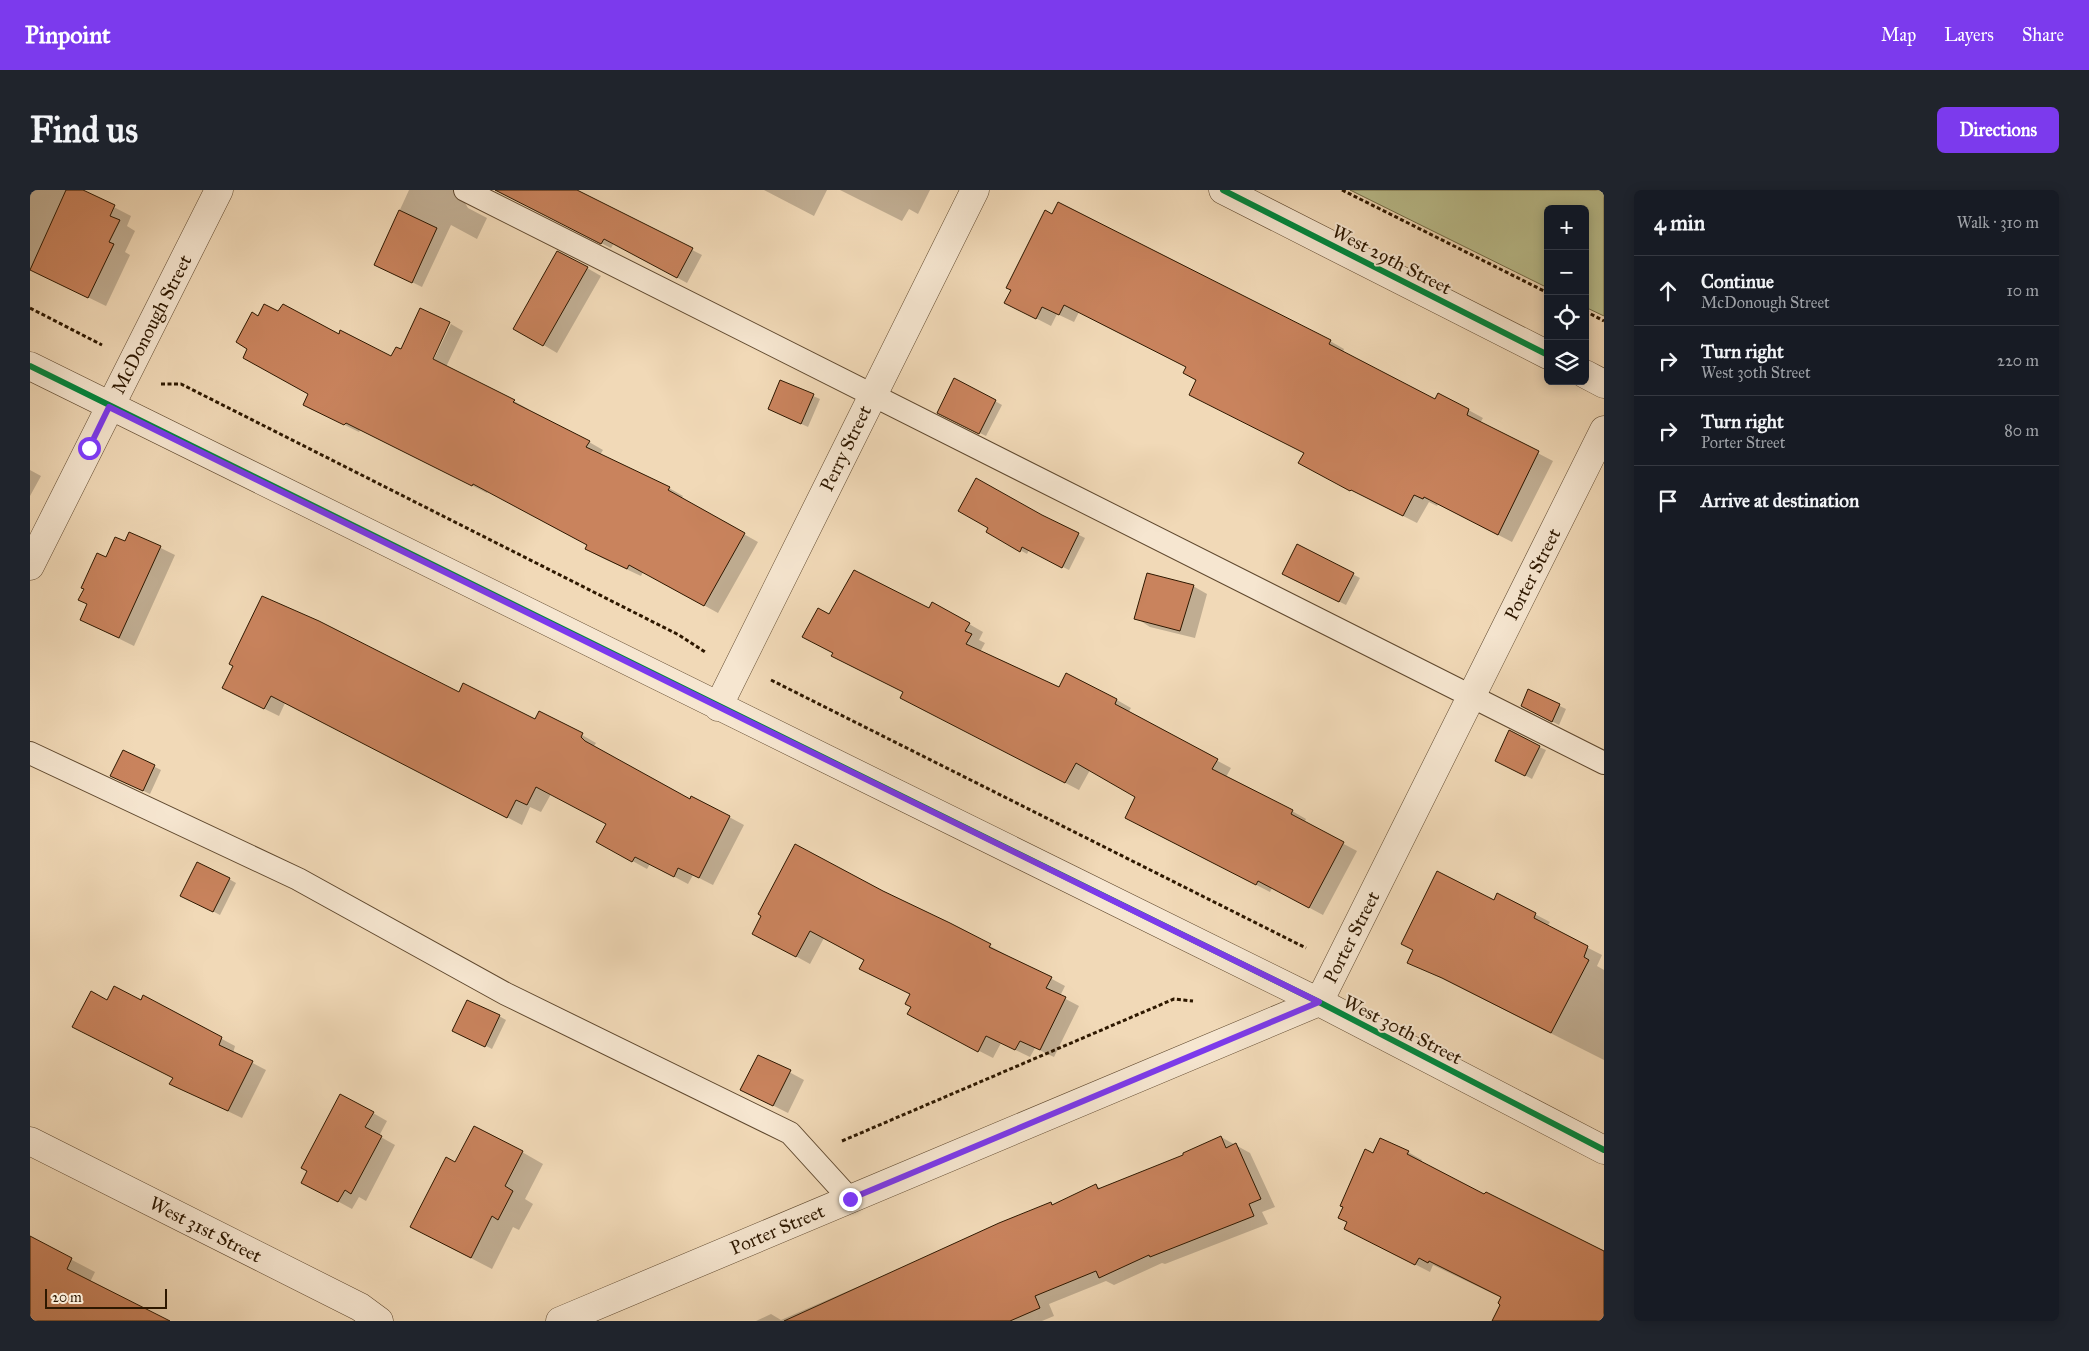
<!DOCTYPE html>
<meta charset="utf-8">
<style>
body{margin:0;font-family:"IM FELL Great Primer",serif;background:#20242c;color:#f1f3f6}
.controls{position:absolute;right:15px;top:15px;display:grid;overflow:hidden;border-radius:8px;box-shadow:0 2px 12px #0003}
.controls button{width:45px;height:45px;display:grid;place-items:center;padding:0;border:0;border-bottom:1px solid #363941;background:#171b24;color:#f1f3f6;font:25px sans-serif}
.scale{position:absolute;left:15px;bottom:12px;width:122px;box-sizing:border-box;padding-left:5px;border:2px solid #2e1800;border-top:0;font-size:14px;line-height:18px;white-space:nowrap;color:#2e1800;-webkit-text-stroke:4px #f6e6d0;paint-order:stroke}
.stop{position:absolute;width:15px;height:15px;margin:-11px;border:4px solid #7c3aed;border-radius:50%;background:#fff}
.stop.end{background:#7c3aed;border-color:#fff;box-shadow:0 1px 5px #0008}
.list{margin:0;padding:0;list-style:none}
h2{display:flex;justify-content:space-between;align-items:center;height:65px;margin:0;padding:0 20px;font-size:21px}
h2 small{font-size:16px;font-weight:400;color:#9ea1a6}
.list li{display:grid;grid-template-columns:32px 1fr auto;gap:15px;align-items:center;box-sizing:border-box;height:70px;padding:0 20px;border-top:1px solid #363941}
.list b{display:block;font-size:19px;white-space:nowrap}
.list p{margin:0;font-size:16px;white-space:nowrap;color:#9ea1a6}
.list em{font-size:16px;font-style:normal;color:#9ea1a6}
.icon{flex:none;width:28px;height:28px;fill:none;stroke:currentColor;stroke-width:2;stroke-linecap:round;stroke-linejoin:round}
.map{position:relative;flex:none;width:1574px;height:1131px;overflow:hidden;border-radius:8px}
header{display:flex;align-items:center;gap:30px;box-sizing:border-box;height:70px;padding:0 25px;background:#7c3aed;color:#fff}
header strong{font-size:24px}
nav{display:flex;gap:28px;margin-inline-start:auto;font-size:18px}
.intro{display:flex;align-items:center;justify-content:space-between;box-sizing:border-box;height:120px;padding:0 30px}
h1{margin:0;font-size:35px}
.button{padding:12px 22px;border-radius:8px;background:#7c3aed;color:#fff;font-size:18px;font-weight:700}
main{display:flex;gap:30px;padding:0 30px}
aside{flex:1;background:#171b24;border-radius:8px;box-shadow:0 2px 12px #0003}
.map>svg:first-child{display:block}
</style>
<header>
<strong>Pinpoint</strong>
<nav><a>Map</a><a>Layers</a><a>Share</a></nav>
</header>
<div class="intro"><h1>Find us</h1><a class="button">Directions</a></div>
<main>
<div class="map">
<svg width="1574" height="1131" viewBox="0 0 1574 1131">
<rect width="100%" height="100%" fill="#f1d9b7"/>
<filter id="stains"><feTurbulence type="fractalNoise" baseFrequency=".004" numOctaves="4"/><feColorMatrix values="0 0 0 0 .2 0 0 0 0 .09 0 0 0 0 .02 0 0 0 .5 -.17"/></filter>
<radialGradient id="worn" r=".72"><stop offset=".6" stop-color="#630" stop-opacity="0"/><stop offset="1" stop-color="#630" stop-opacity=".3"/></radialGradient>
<!-- green -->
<path fill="#bbbf8e" stroke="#746c47" d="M1320,0h254v126l-19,-9v-98h-37v79z"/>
<!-- shadow -->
<path fill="#0003" d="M0,0h51l50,26 -4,10 8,5 -10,21 5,3 -24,51 -76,-37z
M379,0h54l-1,8 6,10 19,10 -10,21 -26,-14 -29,62 -47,-23z
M465,0h74l13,4 120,61 -15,28 -73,-40 -3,5z
M734,0h63l-13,26z
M810,0h90l-12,24 -9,-5 -7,12z
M1029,13l271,138 14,8 -1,3 92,49 4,-7 44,24 -3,5 73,38 -41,81 -74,-38 -1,2 -8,-4 -12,21 -103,-52 -9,-18 -107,-72 -11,-14 -108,-55 -5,10 -17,-8 -6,12 -45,-23z
M557,78l14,8 -44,77 -42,-25z
M248,122l114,45 39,8 20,-41 12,7 -17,36 68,34 14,8 -1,1 62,32 14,8 -3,5 69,33 14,8 -2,3 77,43 -40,71 -75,-41 -2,4 -41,-19 -14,-8 2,-4 -100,-54 -1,2 -127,-63 -1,2 -41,-20 -8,-18 -51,-76z
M751,192l39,17 -12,28 -39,-18z
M965,211l7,4 -16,31 -41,-20z
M0,280l11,6 -11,20z
M1011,326l44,22 -16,32 -40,-20 -2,4 -39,-22z
M100,343l45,22 -41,91 -53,-26 7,-16 -3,-15 22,-30 18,-16z
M1268,356l62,32 -14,27 -56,-28z
M1163,396l14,8 -12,44 -45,-11 -14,-9z
M900,419l39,15 14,8 -4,8 6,3 -5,9 79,36 7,-13 51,25 14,8 -3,5 103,55 -5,9 66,34 14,8 -2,4 53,28 -34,64 -51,-27 -2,4 -130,-67 -3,-29 -47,-26 -11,20 -164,-85 -11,-13 -57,-28 -13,-11 -5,-38z
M1499,501l37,18 -7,16 -30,-15z
M429,504l123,41 14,8 -2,3 96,54 2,-3 52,28 -31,60 -20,-10 -5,9 -38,-20 -3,5 -49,-27 10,-18 -57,-30 -10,18 -11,-5 -8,18 -237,-122 -6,13 -41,-20z
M1509,557l7,3 -14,29 -29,-15z
M93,561l38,19 -11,24 -32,-15z
M199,689l7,4 -16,32 -31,-16z
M852,703l67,31 116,62 -5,10 19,10 -25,51 -19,-9 -5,9 -29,-14 -8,15 -71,-36 -10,-15 -1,-12 -50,-26 4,-10 -41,-21 -14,26 -42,-23z
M1468,705l52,27 -3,5 55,28 -5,11 7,4v90l-195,-98 85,-61z
M114,807l91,49 -2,7 33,17 -24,48 -71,-34 3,-6 -66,-77h34z
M469,826l7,4 -14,29 -33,-17z
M729,866l45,24 -16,33 -32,-16z
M343,923l14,8 -8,15 16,9 -29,56 -7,-4 -7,12 -35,-19 -8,-19z
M1191,947l29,16 25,54 -13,5 6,12 -103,40 -3,-1 -48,22 -8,-4 -57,23 5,12 -12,5h-286l15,-7 10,6 270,-117 3,2 42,-19 6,3 83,-33z
M492,962l21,12 -18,35 8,5 -14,26 -6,-3 -21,42 -60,-31 24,-74z
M1378,962l14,8 -1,2 64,34 119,58v67h-98l-4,-23 -69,-33 -3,7 -84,-43 28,-74z
M0,1048l65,34 -5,10 77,39h-137z"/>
<!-- building -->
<path fill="#c9835d" stroke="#2e1800" d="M36,0h17l32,15 -5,11 10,4 -11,22 5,2 -26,54 -58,-28z
M465,0h82l116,58 -16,30 -73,-39 -3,5z
M1028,12l273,138 -2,4 106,55 3,-6 31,16 -2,6 72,36 -41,84 -74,-38 -1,2 -9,-4 -11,21 -52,-26 -1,1 -52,-28 6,-10 -115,-58 7,-15 -13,-7 3,-6 -122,-62 -5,10 -17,-8 -6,12 -32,-16 7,-13 -5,-2 39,-78 7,4z
M369,20l38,18 -25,55 -38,-18z
M527,61l31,16 -45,79 -30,-17z
M234,114l14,7 5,-7 56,30 1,-4 51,26 5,-9 5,2 19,-41 30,14 -17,37 82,41 -2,2 77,39 -4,6 84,40 -2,3 77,43 -41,73 -75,-41 -2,4 -42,-20 2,-4 -114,-61 -1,2 -126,-63 -2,2 -41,-20 5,-11 -65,-36 4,-9 -11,-7 16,-30 6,4z
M924,188l42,22 -17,34 -42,-21z
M750,190l34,14 -13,30 -33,-15z
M946,288l66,37 37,18 -17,35 -40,-21 -2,5 -34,-20 2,-4 -30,-17z
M99,342l32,14 -42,92 -39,-18 7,-16 -9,-4 6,-11 -3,-1 16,-35 9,4 9,-20 10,4z
M1267,354l57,29 -15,29 -57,-28z
M824,380l75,38 3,-6 38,21 -5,8 7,3 -6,10 93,43 7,-14 51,26 -2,5 103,55 -6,10 81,41 -2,4 53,28 -35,66 -51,-27 -2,4 -131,-67 10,-21 -59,-34 -11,20 -165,-85 3,-6 -72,-36 2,-3 -31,-16 16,-29 11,6z
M1117,383l47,12 -14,46 -46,-12z
M232,406l57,25 140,71 4,-9 72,36 4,-8 44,22 -2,4 4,4 105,58 1,-3 39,20 -31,62 -21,-10 -4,9 -39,-20 -3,5 -36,-20 10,-18 -70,-37 -9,18 -11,-5 -9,18 -236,-122 -7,13 -42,-21 11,-22 -4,-2z
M1498,499l32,15 -8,18 -31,-16z
M1479,540l31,16 -15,30 -30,-15z
M93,560l32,15 -12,26 -33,-15z
M765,654l88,47 67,32 41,21 -2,3 63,30 -6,11 20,9 -26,53 -20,-9 -5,9 -29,-14 -8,16 -71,-38 4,-7 -6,-3 5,-10 -51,-25 5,-9 -54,-29 -14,26 -44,-23 9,-18 -3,-2z
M167,672l33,16 -17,34 -33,-16z
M1407,681l57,29 3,-7 39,20 -2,5 54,28 -4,11 5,3 -38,73 -109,-55 -35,-15 6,-13 -12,-6z
M84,796l27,14 2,-5 79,42 -3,8 34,16 -25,50 -59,-27 4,-6 -101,-51 19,-36 16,9z
M437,810l33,15 -15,32 -33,-16z
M728,865l33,15 -18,36 -33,-16z
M310,904l34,18 -9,15 17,9 -31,58 -6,-4 -7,12 -37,-19 6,-12 -6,-3z
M444,936l49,25 -18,35 8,5 -15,29 -6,-4 -21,42 -61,-31 36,-70 9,5z
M1191,946l5,12 10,-5 25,56 -12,5 5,12 -104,41 -1,-2 -50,23 -3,-7 -61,25 5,12 -30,13h-226l215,-98 52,-21 1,3 44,-21 2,5 85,-34v-2z
M1350,948l29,13 -2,3 77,40 2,-2 118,59v70h-112l8,-16 -2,-2 3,-6 -72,-36 -1,2 -9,-5 -4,7 -71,-36 3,-7 -9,-4 5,-11 -3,-1 25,-57 8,4z
M0,1046l42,22 -5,11 103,52h-140z"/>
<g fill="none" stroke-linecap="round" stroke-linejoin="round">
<!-- lane casing -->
<g stroke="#5f482e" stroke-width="24">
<path id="lane" d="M435,0l1139,573
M0,563l268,126 208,115 284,139 60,66"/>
</g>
<!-- street casing -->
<g stroke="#5f482e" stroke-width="29">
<path id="street" d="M1193,0l325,165
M0,176l1289,636 285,148
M1555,184l19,10
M0,376l189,-376
M688,517l257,-517
M0,951l330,166 19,14
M530,1131l759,-319 285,-572"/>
</g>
<!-- path -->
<path stroke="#2e1800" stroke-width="3" stroke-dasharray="4 2.5" stroke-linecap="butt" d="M1312,0l206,103
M0,118l72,37
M1555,121l19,10
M131,194h20l498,251 26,17
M741,490l535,268
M812,951l332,-142 19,2"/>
<!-- lane -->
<use href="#lane" stroke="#f6e6d0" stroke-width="22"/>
<!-- street -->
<use href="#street" stroke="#f6e6d0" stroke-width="28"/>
<!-- cycleway casing -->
<g stroke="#f6e6d0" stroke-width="9">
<path id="cycleway" d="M1193,0l325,165
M0,176l1289,636 285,148"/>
</g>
<!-- cycleway -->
<use href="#cycleway" stroke="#00873e" stroke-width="6"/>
</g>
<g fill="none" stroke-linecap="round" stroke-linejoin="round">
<!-- route -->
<path stroke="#7c3aed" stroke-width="6" d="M59,258l20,-41 1210,595 -469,197"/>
</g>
<g text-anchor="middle" stroke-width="4" stroke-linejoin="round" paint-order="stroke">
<!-- street labels -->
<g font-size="19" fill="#2e1800" stroke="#f6e6d0">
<text transform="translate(1362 69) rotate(27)" y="7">West 29th Street</text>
<text transform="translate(121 134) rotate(-63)" y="7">McDonough Street</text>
<text transform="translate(815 258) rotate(-64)" y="7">Perry Street</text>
<text transform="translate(1502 384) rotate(-63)" y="7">Porter Street</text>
<text transform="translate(1321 747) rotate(-63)" y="7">Porter Street</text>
<text transform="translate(1373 839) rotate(27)" y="7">West 30th Street</text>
<text transform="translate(176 1039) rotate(27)" y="7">West 31st Street</text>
<text transform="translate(747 1039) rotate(-23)" y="7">Porter Street</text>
</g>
</g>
<rect width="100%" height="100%" filter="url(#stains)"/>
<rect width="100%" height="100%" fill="url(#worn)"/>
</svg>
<div class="controls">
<button>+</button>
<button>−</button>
<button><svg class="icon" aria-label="locate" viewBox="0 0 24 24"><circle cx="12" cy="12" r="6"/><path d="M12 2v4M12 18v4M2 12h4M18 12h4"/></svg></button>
<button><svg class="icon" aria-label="layers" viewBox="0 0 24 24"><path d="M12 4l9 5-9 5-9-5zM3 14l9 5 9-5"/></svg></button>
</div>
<div class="scale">20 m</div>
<div class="stop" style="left:59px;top:258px"></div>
<div class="stop end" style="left:820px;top:1009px"></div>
</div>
<aside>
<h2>4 min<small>Walk · 310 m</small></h2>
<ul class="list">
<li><svg class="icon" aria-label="ahead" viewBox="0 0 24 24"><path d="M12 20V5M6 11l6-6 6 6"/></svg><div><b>Continue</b><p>McDonough Street</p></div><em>10 m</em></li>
<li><svg class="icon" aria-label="right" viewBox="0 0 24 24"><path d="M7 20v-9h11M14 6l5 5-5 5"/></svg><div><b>Turn right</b><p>West 30th Street</p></div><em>220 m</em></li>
<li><svg class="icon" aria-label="right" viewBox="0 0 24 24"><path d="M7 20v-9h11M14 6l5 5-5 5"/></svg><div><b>Turn right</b><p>Porter Street</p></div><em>80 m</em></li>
<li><svg class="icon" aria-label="arrive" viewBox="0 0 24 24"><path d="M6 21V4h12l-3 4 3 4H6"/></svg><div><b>Arrive at destination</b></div></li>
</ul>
</aside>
</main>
